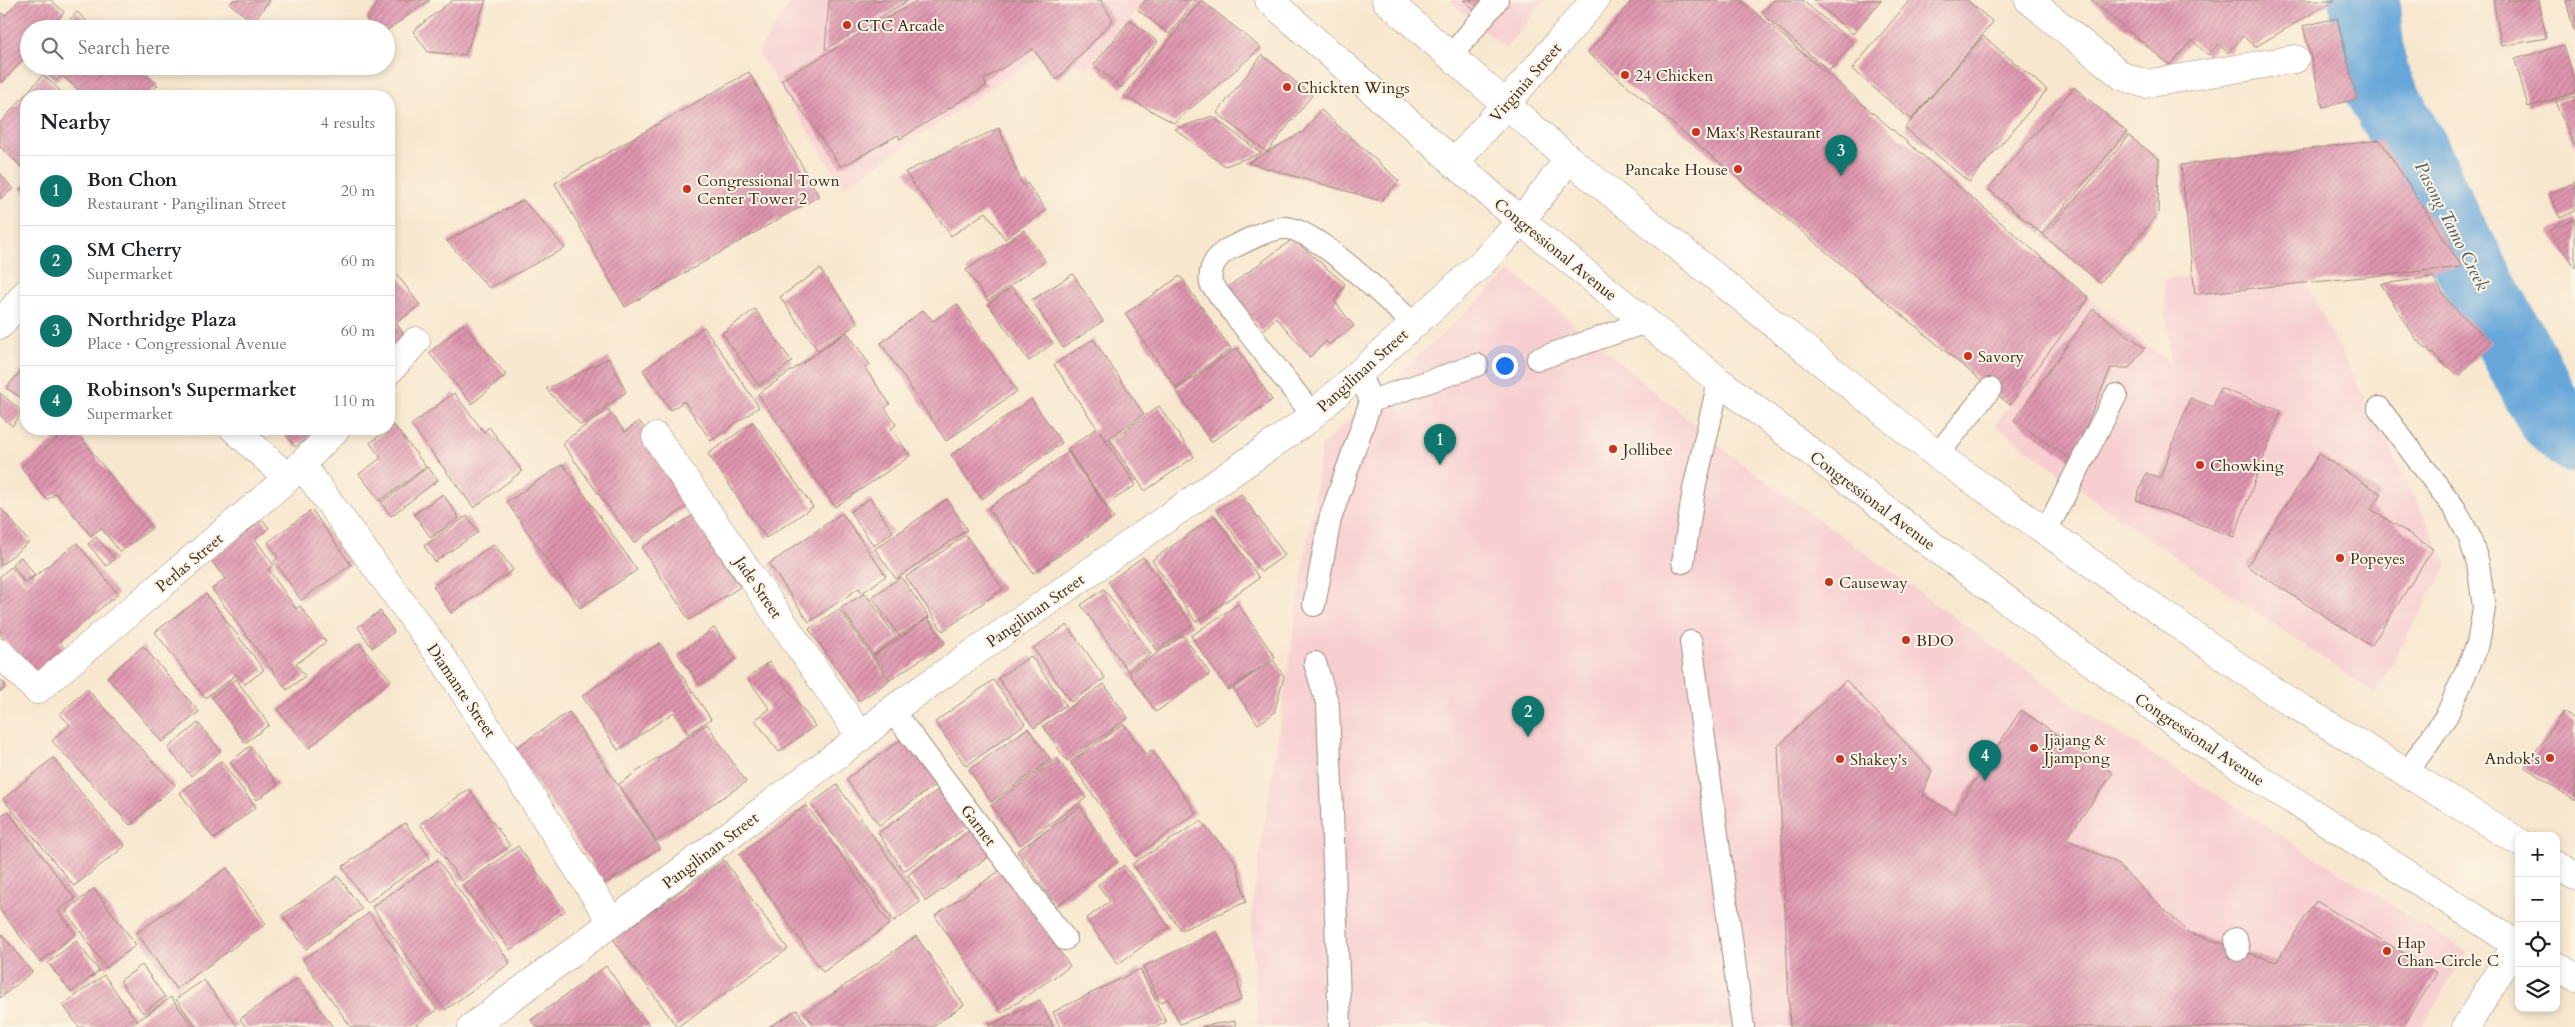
<!DOCTYPE html>
<meta charset="utf-8">
<style>
body{margin:0;font-family:Cardo,serif;background:#f6f6f6;color:#202124}
.controls{position:absolute;right:15px;bottom:15px;display:grid;overflow:hidden;border-radius:10px;box-shadow:0 2px 8px #0003}
.controls button{width:45px;height:45px;display:grid;place-items:center;padding:0;border:0;border-bottom:1px solid #e0e0e0;background:#fff;color:#202124;font:25px sans-serif}
.you{position:absolute;left:1504px;top:365px;width:18px;height:18px;margin:-12px;border:4px solid #fff;border-radius:50%;background:#1a73e8;box-shadow:0 0 0 8px #1a73e833}
.badge{display:grid;place-items:center;width:32px;height:32px;border-radius:50%;background:#0f766e;color:#fff;font-size:16px;font-weight:700}
.pin{position:absolute;translate:-50% -41px;filter:drop-shadow(0 1px 2px #0008)}
.pin::after{content:'';position:absolute;top:26px;width:18px;height:15px;background:inherit;clip-path:polygon(0 0,100% 0,50% 100%)}
.list{margin:0;padding:0;list-style:none}
h2{display:flex;justify-content:space-between;align-items:center;height:65px;margin:0;padding:0 20px;font-size:21px}
h2 small{font-size:16px;font-weight:400;color:#757577}
.list li{display:grid;grid-template-columns:32px 1fr auto;gap:15px;align-items:center;box-sizing:border-box;height:70px;padding:0 20px;border-top:1px solid #e0e0e0}
.list b{display:block;font-size:19px;white-space:nowrap}
.list p{margin:0;font-size:16px;white-space:nowrap;color:#757577}
.list em{font-size:16px;font-style:normal;color:#757577}
.icon{flex:none;width:28px;height:28px;fill:none;stroke:currentColor;stroke-width:2;stroke-linecap:round;stroke-linejoin:round}
.map{position:relative;flex:none;width:2575px;height:1027px;overflow:hidden}
.search{position:absolute;background:#fff;box-shadow:0 2px 8px #0003;left:20px;top:20px;width:375px;height:55px;display:flex;align-items:center;gap:12px;box-sizing:border-box;padding:0 18px;border-radius:28px;color:#757577;font-size:19px}
.panel{position:absolute;background:#fff;box-shadow:0 2px 8px #0003;left:20px;top:90px;width:375px;height:345px;border-radius:20px}
.map>svg:first-child{display:block}
</style>
<div class="map">
<svg width="2575" height="1027" viewBox="0 0 2575 1027">
<defs>
<pattern id="building-hatch" width="6" height="6" patternUnits="userSpaceOnUse" patternTransform="scale(1.25)"><rect width="6" height="6" fill="#e096b0"/><path d="M-1 1l2-2M0 6l6-6M5 7l2-2" fill="none" stroke="#b77b8f"/></pattern>
</defs>
<rect width="100%" height="100%" fill="#fcf5e5"/>
<filter id="ink" filterUnits="userSpaceOnUse"><feTurbulence type="fractalNoise" baseFrequency=".02" numOctaves="2"/><feDisplacementMap in="SourceGraphic" scale="10" xChannelSelector="R" yChannelSelector="G"/><feConvolveMatrix kernelMatrix="1 2 1 2 8 2 1 2 1" color-interpolation-filters="sRGB"/></filter>
<filter id="wash" filterUnits="userSpaceOnUse"><feTurbulence type="fractalNoise" baseFrequency=".0096" numOctaves="4" result="noise"/><feDisplacementMap in="SourceGraphic" scale="20" xChannelSelector="R" yChannelSelector="G"/><feGaussianBlur stdDeviation="1.12" result="paint"/><feColorMatrix in="noise" values="0 0 0 0 0 0 0 0 0 0 0 0 0 0 0 0 0 1.4 0 .05"/><feComposite in="paint" operator="in"/></filter>
<g filter="url(#wash)">
<rect width="100%" height="100%" fill="#f8e7cf"/>
<!-- built -->
<path fill="#f7cfd1" d="M793,0h352l-57,68 -52,-10 -192,129 -86,-135z
M1449,0h97l-41,48z
M2295,261l153,303 -73,130 -260,-179 -120,-90 94,-127 82,66 -8,-84z
M1511,271l222,186 353,256 381,239 -46,75h-1163l-7,-114 71,-468z"/>
<g fill="none" stroke-linecap="round" stroke-linejoin="round">
<!-- river -->
<path stroke="#67a7da" stroke-width="71" d="M2364,0l7,73 44,80 26,59 110,203 24,23"/>
</g>
<g id="blocks">
<!-- building -->
<path fill="url(#building-hatch)" d="M19,0h32l13,12 -14,17h-21v24l-27,30 -2,-2v-69l5,4z
M233,0h37l-17,22 -23,-18z
M381,0h49l-44,31v-2h-13l-7,-11z
M453,0h33l-21,55 -37,-3 -15,-21z
M829,0h80l-84,50z
M918,0h184l-1,1 12,19 -56,60 -24,-31 -50,31 4,5 -87,54 -2,-4 -57,32 -60,-87z
M1145,0h51l-27,34 -31,-24z
M1201,0l60,48 -87,75 -50,-27z
M1463,0h27l-12,13z
M1633,0h108l348,298 -79,107 -422,-352z
M1774,0h28l51,43 -24,28 -67,-57z
M1813,0h68l-28,34z
M1910,0h57l26,22 -82,98 -59,-51z
M2091,0h244l-80,47 -12,-11 -15,17 -10,-9 -10,11 -16,-15 -22,25z
M2493,0h46l7,38 -44,8z
M2566,0h9v31h-1z
M77,12l18,17h-34z
M2337,18l20,81 -34,8 -20,-81z
M1130,20l28,22 -37,46 -27,-23z
M1983,36l64,54 -78,92 -64,-54z
M2564,45l11,38v10l-47,14 -13,-48z
M1262,55l50,40 -45,57 -50,-39z
M39,66h98l21,19 -11,11h-62l-23,-21 -6,6z
M749,72l70,124 -194,111 -70,-124z
M43,75l23,21h-40v75l-26,-24v-24z
M2074,87l53,45 -85,102 -54,-45z
M2575,96v51l-20,-45z
M1321,110l78,71 -18,20 -133,-38 56,-32z
M1212,116l49,37 -36,13 -50,-37z
M999,128l24,58 4,-3 19,27 -41,29 -19,-27 -35,24 -46,-64z
M2129,136l30,23 -1,55 -58,69 -56,-47z
M2380,140l82,127 -267,27 -14,-129z
M0,173l13,16 -13,10z
M26,182v13l-6,-6z
M2575,182v29l-15,7 -11,-24z
M523,200l42,48 -76,40 -42,-47z
M2575,219v49l-26,-37z
M1024,230l21,31 -57,40 -22,-31z
M1293,239l52,45 -10,18 19,24 -25,19 -3,-4 -16,16 -34,-40 -14,15 -34,-45z
M389,264l31,41 -24,18 11,16 -13,10 -5,-7z
M820,269l38,54 -40,28 -38,-54z
M1073,274l30,47 -40,27 -31,-48z
M1180,276l51,73 -55,39 -51,-74z
M2433,277l17,27 41,38 -33,34 -41,-36 -36,-56z
M1012,287l41,56 -24,18 -41,-57z
M957,304l60,87 -71,50 -65,-98 42,-33 10,11z
M755,309l37,53 -33,24 -37,-53z
M2093,309l52,39 -16,20h-18l-40,92 -57,-40z
M463,324l43,51 -34,29 -43,-51z
M704,327l55,80 -48,34 -27,-40 -13,9 -28,-40z
M847,332l23,33 -5,3 25,36 -5,4 11,17 -5,3 19,28 -75,51 -77,-113z
M1093,339l51,75 -38,26 -7,-9 37,54 -30,20 -39,-56 30,-21 -43,-63z
M1237,348l35,52 -61,42 -35,-52z
M609,358l17,34 -45,33 -35,-36z
M26,365v36l-20,-13z
M2220,388l61,23 -47,126 -98,-37 10,-27 14,5 30,-80 23,9z
M0,393l23,19 -11,14 -12,-11z
M454,393l30,39 5,-5 33,44 -48,37 -63,-83z
M1031,399l31,44 -80,56 -31,-44z
M1159,406l35,51 -49,34 -35,-50z
M608,409l17,23 14,-11 57,79 -62,43 -72,-100z
M753,422l60,85 -47,31 -58,-84z
M394,425l32,42 -46,34 -21,-27 22,-16 -11,-15z
M69,429h5l78,99 -32,24 -19,-24 -10,8 -35,-43 -9,7 -26,-33z
M281,429h25l5,6 -16,12z
M1068,452l46,66 -81,55 -45,-65z
M2319,454l62,40 -10,15 62,40 -62,97 -124,-80z
M563,464l74,106 -57,38 -73,-106z
M428,467l10,13 -47,36 -10,-13z
M443,494l16,24 -28,20 -17,-24z
M1241,494l44,61 -24,17 -44,-61z
M870,498l23,34 -19,14 -24,-34z
M947,499l20,31 -71,49 -21,-30z
M0,507l29,35 -29,24z
M312,510l39,55 -50,35 -27,-39 4,-4 -10,-15z
M842,513l44,63 -24,17 -3,-5 -50,34 -40,-58z
M693,515l47,72 -51,33 -47,-72z
M467,516l11,16 -43,30 -11,-16z
M1215,516l44,62 -63,44 -44,-62z
M263,520l6,8 -14,11 19,26 -6,4 28,40 4,-3 26,36 -30,22 9,12 -18,14 -75,-101 13,-10 -15,-20z
M966,535l37,54 -60,42 -37,-54z
M96,537l19,22 -9,7 -18,-22z
M77,543l41,51 -59,48 14,16 -32,26 -41,-50v-58l11,-9 14,17z
M494,544l19,26 -62,43 -18,-27z
M21,557l14,18 -10,7 -13,-18z
M1143,557l49,68 -35,25 -49,-68z
M901,577l28,40 -30,19 -27,-39z
M1104,589l47,65 -23,17 -47,-66z
M865,593l32,45 -24,17 -32,-47z
M206,594l58,76 -19,14 -8,-10 -32,24 -50,-66z
M1238,604l37,53 -47,33 -37,-54z
M839,609l50,72 -30,20 -50,-72z
M380,611l14,21 -22,16 -14,-21z
M928,618l17,25 -55,37 -16,-24z
M1067,625l38,53 -34,24 -38,-54z
M714,628l22,31 -36,26 -22,-31z
M1183,635l27,39 -54,38 -27,-39z
M359,643l32,37 -82,68 -31,-38z
M660,643l51,76 -23,15 -14,-22 -56,38 -36,-54z
M143,646l56,66 -37,30 -55,-65z
M1031,656l35,49 -32,23 -36,-50z
M1273,660l11,16 -10,37 -16,11 -25,-36z
M769,662l46,64 -36,26 -24,-32 15,-11 -23,-31z
M0,679l6,7 -6,6z
M236,679l33,46 -24,18 -33,-46z
M993,680l32,44 -59,42 -31,-44z
M1846,680l86,91 -9,24 32,19 7,-14 59,-90 92,63 -47,66 49,23 73,70 88,30 40,-61 121,72 -34,54h-613l-12,-281z
M1104,684l24,34 -61,43 -24,-35z
M87,689l88,96 -45,40 -78,-84 18,-16 -10,-11z
M569,712l91,136 -55,36 -91,-135z
M2563,712l12,8v81l-50,-34z
M198,723l23,28 -30,25 -23,-28z
M707,724l39,58 -89,59 -38,-57z
M1124,724l21,31 7,-5 44,63 -60,43 -66,-94z
M1028,728l23,32 -60,42 -22,-32z
M908,735l33,46 -62,44 -33,-46z
M250,746l28,39 -21,15 -27,-38z
M53,758l72,88 -51,40 -71,-87z
M1057,758l29,40 -66,47 -29,-40z
M221,761l35,46 -42,32 -34,-46z
M837,785l83,117 -26,19 -83,-117z
M942,787l28,38 -66,46 -26,-38z
M469,789l41,57 -49,35 -41,-57z
M806,805l84,119 -67,48 -84,-118z
M1080,807l38,55 -62,44 -39,-55z
M8,811l67,88 -17,12 18,23 -36,28 -40,-52v-93z
M1201,821l35,41 10,40 -65,28 -49,-66z
M405,823l25,35 -63,45 -25,-36z
M975,827l19,26 -68,48 -18,-26z
M518,846l47,65 -55,39 -47,-65z
M438,860l72,103 -65,47 -73,-103z
M724,860l64,89 -111,78 -64,-88z
M1124,865l45,62 -51,37 -32,-45 24,-18 -12,-16z
M227,868l39,56 -90,65 -39,-56z
M1002,869l68,97 -68,47 -67,-97z
M338,876l24,33 -56,40 -24,-34z
M94,889l42,56 -30,23 -40,-57z
M369,913l68,97 -24,17h-62l-48,-67z
M1217,931l19,43 5,26 -61,24 -12,-25 -8,4 -17,-36z
M0,932l32,40 -32,26z
M916,936l48,69 -32,22h-117l-10,-14z
M76,941l23,30 -28,21 -23,-29z
M142,965l23,32 -22,16 -23,-32z
M606,966l44,61h-113l-6,-7z
M1140,969l26,53 -10,5h-96l-7,-15z
M104,975l30,42 -13,10h-42l-16,-22z
M298,978l35,49h-87l-6,-8z
M204,980l34,47h-42l-20,-28z
M171,997l22,30h-64z
M1040,1000l13,27h-67z
M797,1010l11,17h-39z
M1235,1021v6h-33v-1z"/>
</g>
</g>
<g filter="url(#ink)">
<use href="#blocks" fill-opacity="0" stroke="#9a8876" stroke-width="1"/>
<g fill="none" stroke-linecap="round" stroke-linejoin="round">
<!-- service casing -->
<g stroke="#9a8876" stroke-width="24">
<path id="service" d="M1450,57l47,-57
M1538,359l108,-37
M1371,401l106,-36
M2379,408l76,101 14,27 9,27 6,45 -6,36 -31,71 -40,58
M1312,414l-101,-130c-3,-18 7,-31 24,-38 14,-6 35,-19 51,-18 30,1 103,74 128,96
M1937,455l53,-66
M2046,531l70,-136
M1683,562l11,-73 25,-108
M1314,605l16,-86 41,-118 -12,-28
M1691,642l52,385
M1315,663l13,43 12,321
M892,710l173,229
M2236,939l2,11"/>
</g>
<!-- minor casing -->
<g stroke="#9a8876" stroke-width="29">
<path id="minor" d="M2029,0l93,76 23,8 150,-25
M0,325l26,-32
M389,371l27,-30
M234,429l54,49
M656,437l205,300
M302,465l145,200 165,257
M0,653l37,37 251,-212 48,-49
M472,1027l389,-290 31,-27 414,-289 175,-157 40,-43 48,-62"/>
</g>
<!-- tertiary casing -->
<g stroke="#9a8876" stroke-width="29">
<path id="tertiary" d="M1454,164l141,-164
M2466,1027l53,-87"/>
</g>
<!-- primary casing -->
<g stroke="#9a8876" stroke-width="29">
<path id="primary" d="M1269,0l252,221 198,160 210,162 258,189 332,214
M1386,0l183,159 368,296 339,238 243,149
M2556,865l19,11
M2556,966l19,11"/>
</g>
<!-- service -->
<use href="#service" stroke="#fff" stroke-width="22"/>
<!-- minor -->
<use href="#minor" stroke="#fff" stroke-width="28"/>
<!-- tertiary -->
<use href="#tertiary" stroke="#fff" stroke-width="28"/>
<!-- primary -->
<use href="#primary" stroke="#fff" stroke-width="28"/>
</g>
</g>
<!-- markers -->
<g fill="#c8321e" stroke="#fcf5e5" stroke-width="2">
<circle cx="847" cy="25" r="5"/>
<circle cx="1625" cy="75" r="5"/>
<circle cx="1287" cy="87" r="5"/>
<circle cx="1696" cy="132" r="5"/>
<circle cx="1738" cy="169" r="5"/>
<circle cx="687" cy="189" r="5"/>
<circle cx="1968" cy="356" r="5"/>
<circle cx="1613" cy="449" r="5"/>
<circle cx="2200" cy="465" r="5"/>
<circle cx="2340" cy="558" r="5"/>
<circle cx="1829" cy="582" r="5"/>
<circle cx="1906" cy="640" r="5"/>
<circle cx="2034" cy="748" r="5"/>
<circle cx="2550" cy="758" r="5"/>
<circle cx="1840" cy="759" r="5"/>
<circle cx="2387" cy="951" r="5"/>
</g>
<g text-anchor="middle" stroke-width="4" stroke-linejoin="round" paint-order="stroke">
<!-- poi labels -->
<g font-size="16" fill="#3b2a1e" stroke="#fcf5e5" text-anchor="start">
<text x="857" y="31">CTC Arcade</text>
<text x="1635" y="81">24 Chicken</text>
<text x="1297" y="93">Chickten Wings</text>
<text x="1706" y="138">Max's Restaurant</text>
<text x="1728" y="175" text-anchor="end">Pancake House</text>
<text x="697" y="186">Congressional Town<tspan x="697" dy="18">Center Tower 2</tspan></text>
<text x="1978" y="362">Savory</text>
<text x="1623" y="455">Jollibee</text>
<text x="2210" y="471">Chowking</text>
<text x="2350" y="564">Popeyes</text>
<text x="1839" y="588">Causeway</text>
<text x="1916" y="646">BDO</text>
<text x="2044" y="745">Jjajang &amp;<tspan x="2044" dy="18">Jjampong</tspan></text>
<text x="2540" y="764" text-anchor="end">Andok's</text>
<text x="1850" y="765">Shakey's</text>
<text x="2397" y="948">Hap<tspan x="2397" dy="18">Chan-Circle C</tspan></text>
</g>
<!-- street labels -->
<g font-size="16" fill="#3b2a1e" stroke="#fcf5e5">
<text transform="translate(1525 82) rotate(-49)" y="6">Virginia Street</text>
<text transform="translate(1556 249) rotate(39)" y="6">Congressional Avenue</text>
<text transform="translate(1362 370) rotate(-42)" y="6">Pangilinan Street</text>
<text transform="translate(1873 500) rotate(37)" y="6">Congressional Avenue</text>
<text transform="translate(189 562) rotate(-40)" y="6">Perlas Street</text>
<text transform="translate(759 587) rotate(56)" y="6">Jade Street</text>
<text transform="translate(1035 610) rotate(-35)" y="6">Pangilinan Street</text>
<text transform="translate(462 690) rotate(56)" y="6">Diamante Street</text>
<text transform="translate(2200 739) rotate(34)" y="6">Congressional Avenue</text>
<text transform="translate(979 825) rotate(53)" y="6">Garnet</text>
<text transform="translate(710 850) rotate(-37)" y="6">Pangilinan Street</text>
</g>
<!-- water labels -->
<g font-size="18" font-style="italic" fill="#4a5660" stroke="#fcf5e5">
<text transform="translate(2452 226) rotate(63)" y="6">Pasong Tamo Creek</text>
</g>
</g>
</svg>
<div class="controls">
<button>+</button>
<button>−</button>
<button><svg class="icon" aria-label="locate" viewBox="0 0 24 24"><circle cx="12" cy="12" r="6"/><path d="M12 2v4M12 18v4M2 12h4M18 12h4"/></svg></button>
<button><svg class="icon" aria-label="layers" viewBox="0 0 24 24"><path d="M12 4l9 5-9 5-9-5zM3 14l9 5 9-5"/></svg></button>
</div>
<div class="you"></div>
<div class="pin badge" style="left:1440px;top:465px">1</div>
<div class="pin badge" style="left:1528px;top:737px">2</div>
<div class="pin badge" style="left:1841px;top:176px">3</div>
<div class="pin badge" style="left:1985px;top:781px">4</div>
<div class="search"><svg class="icon" aria-label="search" viewBox="0 0 24 24"><circle cx="10" cy="10" r="6"/><path d="M15 15l6 6"/></svg>Search here</div>
<section class="panel">
<h2>Nearby<small>4 results</small></h2>
<ul class="list">
<li><span class="badge">1</span><div><b>Bon Chon</b><p>Restaurant · Pangilinan Street</p></div><em>20 m</em></li>
<li><span class="badge">2</span><div><b>SM Cherry</b><p>Supermarket</p></div><em>60 m</em></li>
<li><span class="badge">3</span><div><b>Northridge Plaza</b><p>Place · Congressional Avenue</p></div><em>60 m</em></li>
<li><span class="badge">4</span><div><b>Robinson's Supermarket</b><p>Supermarket</p></div><em>110 m</em></li>
</ul>
</section>
</div>
